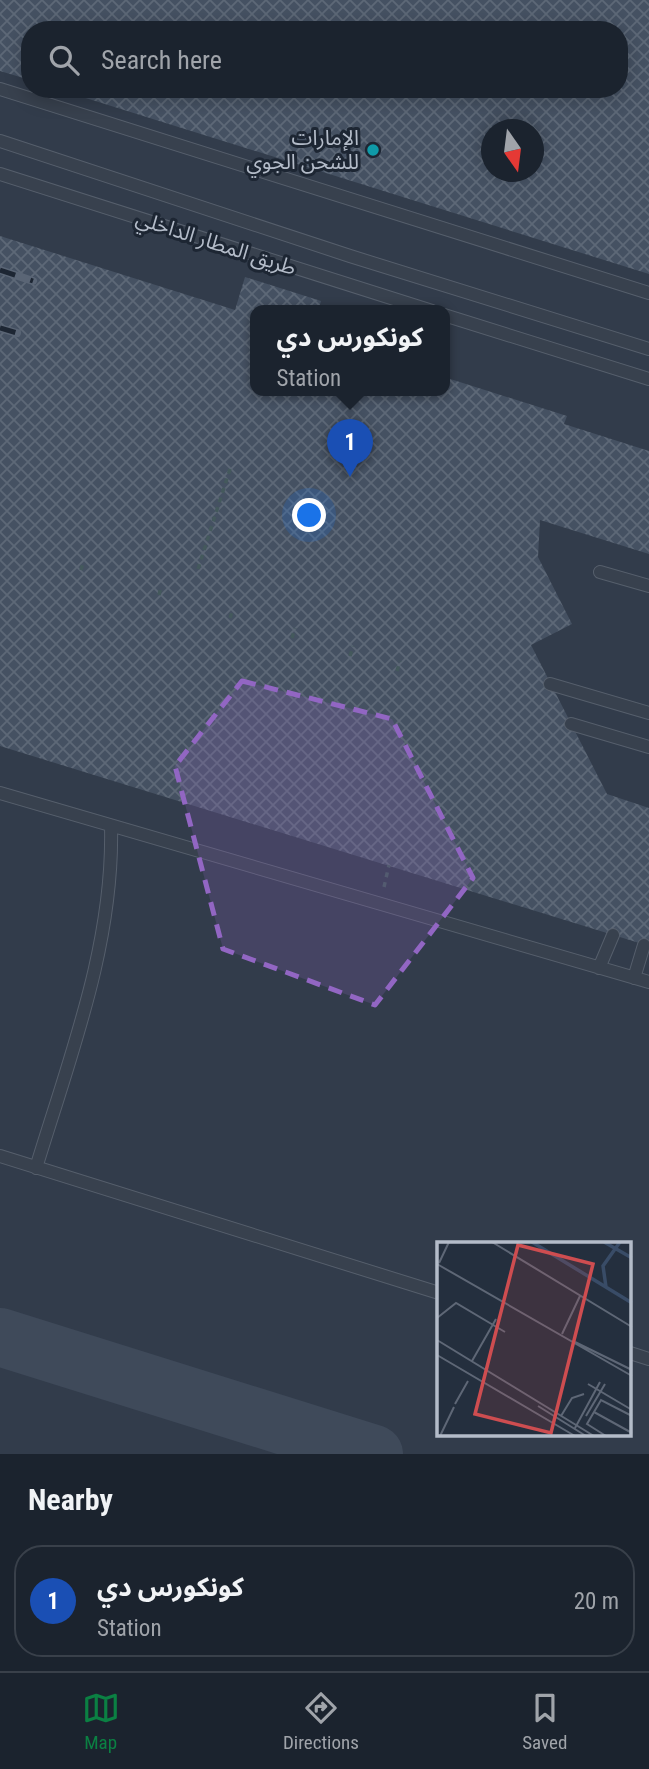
<!DOCTYPE html>
<meta charset="utf-8">
<style>
body{margin:0;font-family:"Roboto Condensed","Noto Sans Arabic",sans-serif;background:#242b36;color:#f1f3f6}
.compass{position:absolute;left:481px;top:119px;width:63px;height:63px;border-radius:50%;background:#1b232e;box-shadow:0 4px 18px #0003;rotate:166deg}
.you{position:absolute;left:310px;top:516px;width:24px;height:24px;margin:-18px;border:5px solid #fff;border-radius:50%;background:#1a73e8;box-shadow:0 0 0 10px #1a73e833}
.badge{display:grid;place-items:center;width:46px;height:46px;border-radius:50%;background:#0b8043;color:#fff;font-size:23px;font-weight:700}
.pin{position:absolute;translate:-50% -58px;filter:drop-shadow(0 2px 4px #0008)}
.pin::after{content:'';position:absolute;top:37px;width:24px;height:21px;background:inherit;clip-path:polygon(0 0,100% 0,50% 100%)}
.popup{position:absolute;left:250px;top:305px;width:200px;height:91px;box-sizing:border-box;display:grid;place-content:center;border-radius:14px;background:#1b232e;filter:drop-shadow(0 2px 5px #0005);font-size:23px;white-space:nowrap;color:#a0a4aa}
.popup b{font-size:26px;color:#f1f3f6}
.popup::after{content:'';position:absolute;left:50%;top:100%;margin-left:-14px;border:14px solid transparent;border-top-color:#1b232e}
.list{margin:0;padding:0;list-style:none}
h2{display:flex;justify-content:space-between;align-items:center;height:91px;margin:0;padding:0 28px;font-size:30px}
h2 small{font-size:23px;font-weight:400;color:#a0a4aa}
.list li{display:grid;grid-template-columns:46px 1fr auto;gap:21px;align-items:center;box-sizing:border-box;height:112px;margin:0 14px 14px;padding:0 14px;border:2px solid #39404a;border-radius:28px}
.list b{display:block;font-size:26px;white-space:nowrap}
.list p{margin:0;font-size:23px;white-space:nowrap;color:#a0a4aa}
.list em{font-size:23px;font-style:normal;color:#a0a4aa}
.icon{flex:none;width:38px;height:38px;fill:none;stroke:currentColor;stroke-width:2;stroke-linecap:round;stroke-linejoin:round}
.map{position:relative;flex:none;width:649px;height:1454px;overflow:hidden}
.search{position:absolute;background:#1b232e;box-shadow:0 4px 18px #0003;left:21px;right:21px;top:21px;height:77px;display:flex;align-items:center;gap:18px;box-sizing:border-box;padding:0 24px;border-radius:28px;color:#a0a4aa;font-size:26px}
.sheet{height:217px;background:#1b232e}
nav{display:flex;justify-content:space-around;align-items:center;box-sizing:border-box;height:98px;border-top:2px solid #39404a;background:#1b232e;font-size:19px;color:#a0a4aa}
nav a{display:grid;justify-items:center;gap:4px}
nav .on{color:#0b8043}
.map>svg:first-child{display:block}
</style>
<div class="map">
<svg width="649" height="1454" viewBox="0 0 649 1454">
<defs>
<pattern id="building-cross-hatch" width="8" height="8" patternUnits="userSpaceOnUse" patternTransform="scale(1.75)"><rect width="8" height="8" fill="#455162"/><path d="M0 0l8 8M0 8l8-8" fill="none" stroke="#5d6877"/></pattern>
</defs>
<rect width="100%" height="100%" fill="#242f3e"/>
<!-- airport -->
<path fill="#323c4b" fill-rule="evenodd" d="M0,0h649v1454h-649zM30,30h589v59h-589zM491,130h43v42h-43zM256,311h188v80h-188zM439,1244h191v191h-191z"/>
<g fill="none" stroke-linecap="round" stroke-linejoin="round">
<!-- taxiway -->
<path stroke="#3f4a5a" stroke-width="58" d="M0,1337l374,117"/>
</g>
<!-- building -->
<path fill="url(#building-cross-hatch)" fill-rule="evenodd" d="M0,0h649v274l-589,-184 559,-1v-59h-589v50l-30,-9zM491,130h43v42h-43z
M0,236l235,74 10,-33 76,24 -3,10h-62v80h188v-14l123,39 -3,8 85,27v103l-109,-34 -2,37 34,67 -41,21 76,149 42,14v138l-649,-200z"/>
<g fill="none" stroke-linecap="round" stroke-linejoin="round">
<!-- lane casing -->
<g stroke="#565f6c" stroke-width="14">
<path id="lane" d="M0,89l649,204
M0,141l350,115 299,93
M0,174l432,137
M444,315l205,64
M600,572l49,14
M550,684l99,29
M571,724l78,23
M0,793l649,189
M599,968l14,-33
M634,978l10,-33
M0,1156l439,137
M36,1168c34,-112 78,-224 75,-342
M630,1353l19,6"/>
</g>
<!-- path -->
<path stroke="#44595c" stroke-width="3.5" stroke-dasharray="5 5" stroke-linecap="butt" d="M198,569l32,-100
M81,570l2,-7
M159,595l2,-8
M230,618l3,-9
M292,638l3,-10
M350,656l3,-10
M397,671l3,-10
M384,887l5,-22"/>
<!-- lane -->
<use href="#lane" stroke="#38414e" stroke-width="12"/>
<!-- rail casing -->
<g stroke="#5a6575" stroke-width="8">
<path id="rail" d="M0,270l33,11
M0,328l17,5"/>
</g>
<!-- rail -->
<use href="#rail" stroke="#1d2633" stroke-width="5" stroke-dasharray="16" stroke-linecap="butt"/>
</g>
<!-- marked area -->
<path fill="#9266c3" fill-opacity="0.2" stroke="#9266c3" stroke-width="5" stroke-dasharray="14 9" stroke-linejoin="round" d="M242,681l150,38 81,159 -98,127 -152,-56 -48,-183z"/>
<!-- markers -->
<circle fill="#0f9aa8" stroke="#1d2633" stroke-width="2.5" cx="373" cy="150" r="7"/>
<g text-anchor="middle" stroke-width="6" stroke-linejoin="round" paint-order="stroke">
<!-- poi labels -->
<g font-size="21" fill="#b4bcc9" stroke="#1d2633" text-anchor="end">
<text x="359" y="145">الإمارات<tspan x="359" dy="24">للشحن الجوي</tspan></text>
</g>
<!-- street labels -->
<g font-size="21" fill="#b4bcc9" stroke="#1d2633">
<text transform="translate(216 243) rotate(18)" y="7">طريق المطار الداخلي</text>
</g>
</g>
<!-- overview -->
<g transform="translate(437 1242)">
<rect width="194" height="194" fill="#242f3e"/>
<path fill="none" stroke="#394c67" stroke-width="3.5" d="M95,0l100,61M167,0l28,16M169,45l-3,-21 17,-24"/>
<path fill="none" stroke="#5e6776" stroke-width="2" d="M55,0l140,85M2,21l10,-21M0,22l195,112M0,76l19,-15 49,29M125,92l18,-38M0,98l157,96M138,100l57,28M0,113l138,81M35,119l24,-42M151,142l44,26M18,162l13,-23M101,164l48,30M157,170l38,21M124,174l11,-18 12,-4M149,174l19,-32M138,186l25,-46M3,194l14,-29M169,194l-19,-12 14,-24 31,16"/>
<path fill="#ce4d50" fill-opacity="0.15" stroke="#ce4d50" stroke-width="3.5" d="M81,3l75,19 -42,169 -76,-19z"/>
<rect width="194" height="194" fill="none" stroke="#b4bcc9" stroke-width="3.5"/>
</g>
</svg>
<svg class="compass" viewBox="-18 -18 36 36"><path d="M0-13l5 13h-10z" fill="#e53935"/><path d="M0 13l5-13h-10z" fill="#a0a4aa"/></svg>
<div class="you"></div>
<div class="pin badge" style="left:350px;top:477px;background:#1a4fb4">1</div>
<div class="popup"><b>كونكورس دي</b>Station</div>
<div class="search"><svg class="icon" aria-label="search" viewBox="0 0 24 24"><circle cx="10" cy="10" r="6"/><path d="M15 15l6 6"/></svg>Search here</div>
</div>
<section class="sheet">
<h2>Nearby<small></small></h2>
<ul class="list">
<li><span class="badge" style="background:#1a4fb4">1</span><div><b>كونكورس دي</b><p>Station</p></div><em>20 m</em></li>
</ul>
</section>
<nav>
<a class="on"><svg class="icon" aria-label="map" viewBox="0 0 24 24"><path d="M3 6l6-2 6 2 6-2v14l-6 2-6-2-6 2zM9 4v14M15 6v14"/></svg>Map</a>
<a><svg class="icon" aria-label="directions" viewBox="0 0 24 24"><path d="M12 3l9 9-9 9-9-9zM9 14v-3h6M13 9l2 2-2 2"/></svg>Directions</a>
<a><svg class="icon" aria-label="saved" viewBox="0 0 24 24"><path d="M7 4h10v16l-5-4-5 4z"/></svg>Saved</a>
</nav>
